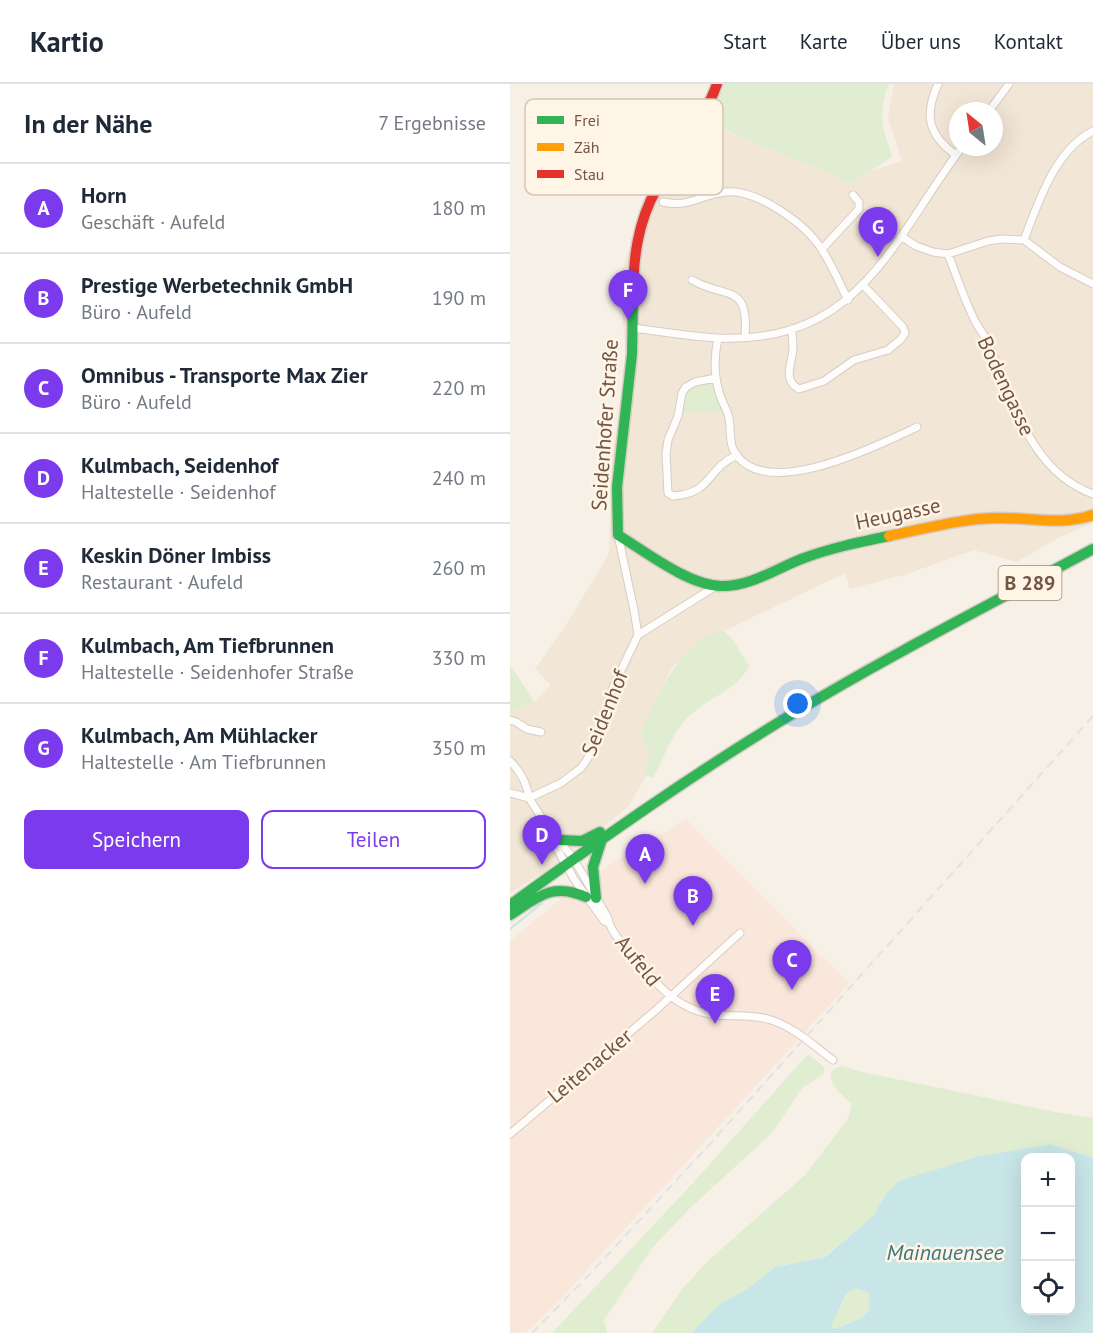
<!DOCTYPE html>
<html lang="de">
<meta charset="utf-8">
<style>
body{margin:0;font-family:"PT Sans",sans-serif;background:#f6f6f7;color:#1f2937}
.controls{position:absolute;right:18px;bottom:18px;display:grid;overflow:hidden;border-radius:12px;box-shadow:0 6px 24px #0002}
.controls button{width:54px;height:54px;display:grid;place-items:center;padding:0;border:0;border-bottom:2px solid #e0e1e3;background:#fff;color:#1f2937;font:30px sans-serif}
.compass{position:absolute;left:439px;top:18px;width:54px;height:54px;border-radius:50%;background:#fff;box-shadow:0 6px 24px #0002;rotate:330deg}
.you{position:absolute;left:288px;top:620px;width:21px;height:21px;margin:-15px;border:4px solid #fff;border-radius:50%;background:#1a73e8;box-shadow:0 0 0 9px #1a73e833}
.badge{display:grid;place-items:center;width:39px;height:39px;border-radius:50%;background:#7c3aed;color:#fff;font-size:20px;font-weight:700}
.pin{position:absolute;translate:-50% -50px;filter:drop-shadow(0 2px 3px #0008)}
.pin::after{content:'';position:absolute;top:32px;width:21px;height:18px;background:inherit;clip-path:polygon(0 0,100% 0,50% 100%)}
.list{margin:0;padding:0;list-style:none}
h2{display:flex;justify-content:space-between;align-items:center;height:78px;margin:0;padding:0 24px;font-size:26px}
h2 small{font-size:20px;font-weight:400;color:#747a83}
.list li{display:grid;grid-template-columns:39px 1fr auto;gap:18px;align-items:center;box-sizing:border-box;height:90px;padding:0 24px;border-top:2px solid #e0e1e3}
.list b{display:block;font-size:22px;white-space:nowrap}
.list p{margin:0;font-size:20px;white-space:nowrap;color:#747a83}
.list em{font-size:20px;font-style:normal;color:#747a83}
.actions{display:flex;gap:12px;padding:18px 24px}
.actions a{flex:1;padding:14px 0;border:2px solid #7c3aed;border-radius:12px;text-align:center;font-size:21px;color:#7c3aed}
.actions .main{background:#7c3aed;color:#fff}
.icon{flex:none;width:33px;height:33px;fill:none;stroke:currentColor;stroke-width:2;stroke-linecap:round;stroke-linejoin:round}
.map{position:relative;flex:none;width:583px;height:1249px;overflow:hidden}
header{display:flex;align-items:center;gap:36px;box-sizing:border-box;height:84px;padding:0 30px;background:#fff;border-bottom:2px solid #e0e1e3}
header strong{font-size:28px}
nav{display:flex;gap:33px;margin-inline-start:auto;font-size:21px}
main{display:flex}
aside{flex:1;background:#fff}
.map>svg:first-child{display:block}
</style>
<header>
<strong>Kartio</strong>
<nav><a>Start</a><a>Karte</a><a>Über uns</a><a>Kontakt</a></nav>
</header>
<main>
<aside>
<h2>In der Nähe<small>7 Ergebnisse</small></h2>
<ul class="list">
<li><span class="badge">A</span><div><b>Horn</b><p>Geschäft · Aufeld</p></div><em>180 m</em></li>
<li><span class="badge">B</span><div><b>Prestige Werbetechnik GmbH</b><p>Büro · Aufeld</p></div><em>190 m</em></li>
<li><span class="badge">C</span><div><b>Omnibus - Transporte Max Zier</b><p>Büro · Aufeld</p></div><em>220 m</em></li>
<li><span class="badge">D</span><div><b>Kulmbach, Seidenhof</b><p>Haltestelle · Seidenhof</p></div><em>240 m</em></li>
<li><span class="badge">E</span><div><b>Keskin Döner Imbiss</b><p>Restaurant · Aufeld</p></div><em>260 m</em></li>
<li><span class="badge">F</span><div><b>Kulmbach, Am Tiefbrunnen</b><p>Haltestelle · Seidenhofer Straße</p></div><em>330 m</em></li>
<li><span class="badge">G</span><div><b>Kulmbach, Am Mühlacker</b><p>Haltestelle · Am Tiefbrunnen</p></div><em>350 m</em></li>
</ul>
<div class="actions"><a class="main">Speichern</a><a>Teilen</a></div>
</aside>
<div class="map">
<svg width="583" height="1249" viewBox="0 0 583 1249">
<rect width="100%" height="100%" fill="#f6f0e6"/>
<!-- residential -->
<path fill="#f2e6d6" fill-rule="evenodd" d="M384,0h199v439l-31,13 -46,26 -42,-12 -67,24 -57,15 -5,-16 -121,58 -51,35 -14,27 -18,39 19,21 -32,54 -79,62 -39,24v-183l24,-8 17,-17 -16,-16 29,-41 45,-74 3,-97 16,-86 -5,-47v-55l18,-61 6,-15 50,-74 97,41 39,14 15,11 23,-14 31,-10 -14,-43zM448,27h36v36h-36z"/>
<!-- commercial -->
<path fill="#fae7db" d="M176,735l163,165 -294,321 -29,28h-16v-392l52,-43 41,-29z"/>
<!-- green -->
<path fill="#e1edd0" d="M213,0h166c-8,17 -9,36 -3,54 2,7 5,12 6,19l-44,28 -15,-11 -39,-14 -88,-38z
M199,298l7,9 9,20 -45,2c4,-21 6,-27 29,-31z
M214,547l9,9 16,26c-10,24 -50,35 -67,58 -12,15 -20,37 -29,54l-7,-2 -1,-8 5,-13 -9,-23c15,-33 42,-97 83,-101z
M0,580l24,38 -23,8h-1z
M298,970l16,13v7l-22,14 -30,45 -82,75 -38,40 -48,72 3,13h-55l140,-149z
M332,982l20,6 193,40 38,6v40l-42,-14 -165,50 -13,22 -49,41 -49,10 -25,20 -33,19 -25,27h-40l31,-45 26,-28 96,-85 43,-56 4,-16c-12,-8 -35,-32 -10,-37z
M346,1204l13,5v17l-9,9 -25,10 -4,-3 15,-32z"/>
<!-- water -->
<path fill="#c8e5e7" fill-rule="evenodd" d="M541,1060l42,14v175h-401l25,-27 33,-19 25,-20 50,-10 48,-41 13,-22 13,-13 77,-24zM516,1074h44v152h-44zM346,1204l13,5v17l-9,9 -25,10 -4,-3 15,-32z"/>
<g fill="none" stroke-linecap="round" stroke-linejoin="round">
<!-- stream -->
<path stroke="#c8e5e7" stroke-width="2" d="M0,845l32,-26"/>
<!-- street casing -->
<g stroke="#d7cdc4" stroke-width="9">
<path id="street" d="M428,0c-14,31 -10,51 18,71
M479,27l20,-27
M202,90l-1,13 2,7
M153,118c28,6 38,-8 63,-10 31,-3 80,32 96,58 10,15 18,34 26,50
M391,152l15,10 17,6 15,2 40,-13 14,-2 22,1 36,27 33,17
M514,156c14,-37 31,-90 69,-109
M312,165l37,-40v-7l-6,-7
M438,170c9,23 17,48 28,69 4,7 9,13 12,20 25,55 41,128 105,151
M182,196c35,20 57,2 53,57
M122,244c28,3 57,9 86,10 142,6 173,-96 244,-191
M282,245c0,6 1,13 1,20 -1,15 -11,31 6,40l25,-8 30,-21 34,-10 13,-11 4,-6 -2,-6 -39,-41
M208,254c-4,18 -4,36 1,54 2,9 8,17 10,26 2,10 0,22 4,31 27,56 146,-4 184,-22
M206,294l-21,4 -9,5 -4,6 -4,23 -10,24 -2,14 2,39 5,3c40,-3 32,-26 64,-41
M108,451l16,75 4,25
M0,636l6,2 11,7 14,3
M0,677c11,11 17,22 19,37l32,-15 20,-15 7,-10 26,-73 24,-50 78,-49
M0,709l19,5 17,27 27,33 35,60c2,14 16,27 25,38 23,28 45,55 83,59 19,2 37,-1 55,5 23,7 43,26 62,40
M36,741l1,6 27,48 30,42 5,2
M0,1050l146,-124 84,-77"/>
</g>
<!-- fast casing -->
<g stroke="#d6ccc3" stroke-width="13">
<path id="fast" d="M123,216l-1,54 -15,133 1,48c28,17 70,50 103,51 29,1 56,-18 83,-28 27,-10 56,-16 85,-22
M49,756l23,1 18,-9
M86,814l-3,-31 9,-28
M0,821c91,-66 183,-131 279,-189 99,-60 202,-112 304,-167
M0,831c28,-18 42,-33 76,-18"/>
</g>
<!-- slow casing -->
<g stroke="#d6ccc3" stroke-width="13">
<path id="slow" d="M379,452c35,-7 70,-17 106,-18 33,-1 67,8 98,-3"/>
</g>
<!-- jam casing -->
<g stroke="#d6ccc3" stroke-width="13">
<path id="jam" d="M123,216c0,-40 4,-77 24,-112 19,-36 46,-65 60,-104"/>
</g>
<!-- street -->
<use href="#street" stroke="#fefdfb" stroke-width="7"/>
<!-- fast -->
<use href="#fast" stroke="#30b455" stroke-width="10"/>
<!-- slow -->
<use href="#slow" stroke="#ff9f0a" stroke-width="10"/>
<!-- jam -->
<use href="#jam" stroke="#e5322d" stroke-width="10"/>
<!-- rail -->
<path stroke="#e4e1e3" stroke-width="2" stroke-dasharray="9 6" stroke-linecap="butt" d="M22,1249l57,-58 120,-130 384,-429"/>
</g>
<g text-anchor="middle" stroke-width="5" stroke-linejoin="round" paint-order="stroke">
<!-- shield labels -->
<rect fill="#fff5e6" stroke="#9e8676" stroke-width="1.5" x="488.5" y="482" width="63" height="34" rx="4.5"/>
<g font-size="20" font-weight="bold" fill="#745646">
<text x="520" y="506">B 289</text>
</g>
<!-- street labels -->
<g font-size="21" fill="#745646" stroke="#fff5e6">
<text transform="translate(496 302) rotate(65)" y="7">Bodengasse</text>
<text transform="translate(95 341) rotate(-86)" y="7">Seidenhofer Straße</text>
<text transform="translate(388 430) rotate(-12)" y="7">Heugasse</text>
<text transform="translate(95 629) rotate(-68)" y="7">Seidenhof</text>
<text transform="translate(128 877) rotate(51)" y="7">Aufeld</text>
<text transform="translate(80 982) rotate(-40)" y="7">Leitenacker</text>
</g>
<!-- water labels -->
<g font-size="22" font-style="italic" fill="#3d7782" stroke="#fff5e6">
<text x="435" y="1176">Mainauensee</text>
</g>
</g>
<!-- legend -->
<rect x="15" y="15" width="198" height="96" rx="9" fill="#fff5e6" stroke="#d5c5b6" stroke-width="1.5"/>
<rect x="27" y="32" width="27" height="8" fill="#30b455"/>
<rect x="27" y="59" width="27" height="8" fill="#ff9f0a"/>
<rect x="27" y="86" width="27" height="8" fill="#e5322d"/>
<g font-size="16" fill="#745646">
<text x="64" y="42">Frei</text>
<text x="64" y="69">Zäh</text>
<text x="64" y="96">Stau</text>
</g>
</svg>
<div class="controls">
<button>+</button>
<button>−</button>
<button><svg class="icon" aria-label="locate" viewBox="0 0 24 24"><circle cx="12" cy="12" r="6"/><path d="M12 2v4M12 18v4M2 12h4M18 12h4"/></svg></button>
</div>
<svg class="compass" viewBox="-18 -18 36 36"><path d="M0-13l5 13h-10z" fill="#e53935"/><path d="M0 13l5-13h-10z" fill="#747a83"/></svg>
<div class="you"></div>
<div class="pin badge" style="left:135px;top:800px">A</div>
<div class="pin badge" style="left:183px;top:842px">B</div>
<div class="pin badge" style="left:282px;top:906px">C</div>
<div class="pin badge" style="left:32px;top:781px">D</div>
<div class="pin badge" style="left:205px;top:940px">E</div>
<div class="pin badge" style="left:118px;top:236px">F</div>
<div class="pin badge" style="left:368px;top:173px">G</div>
</div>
</main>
